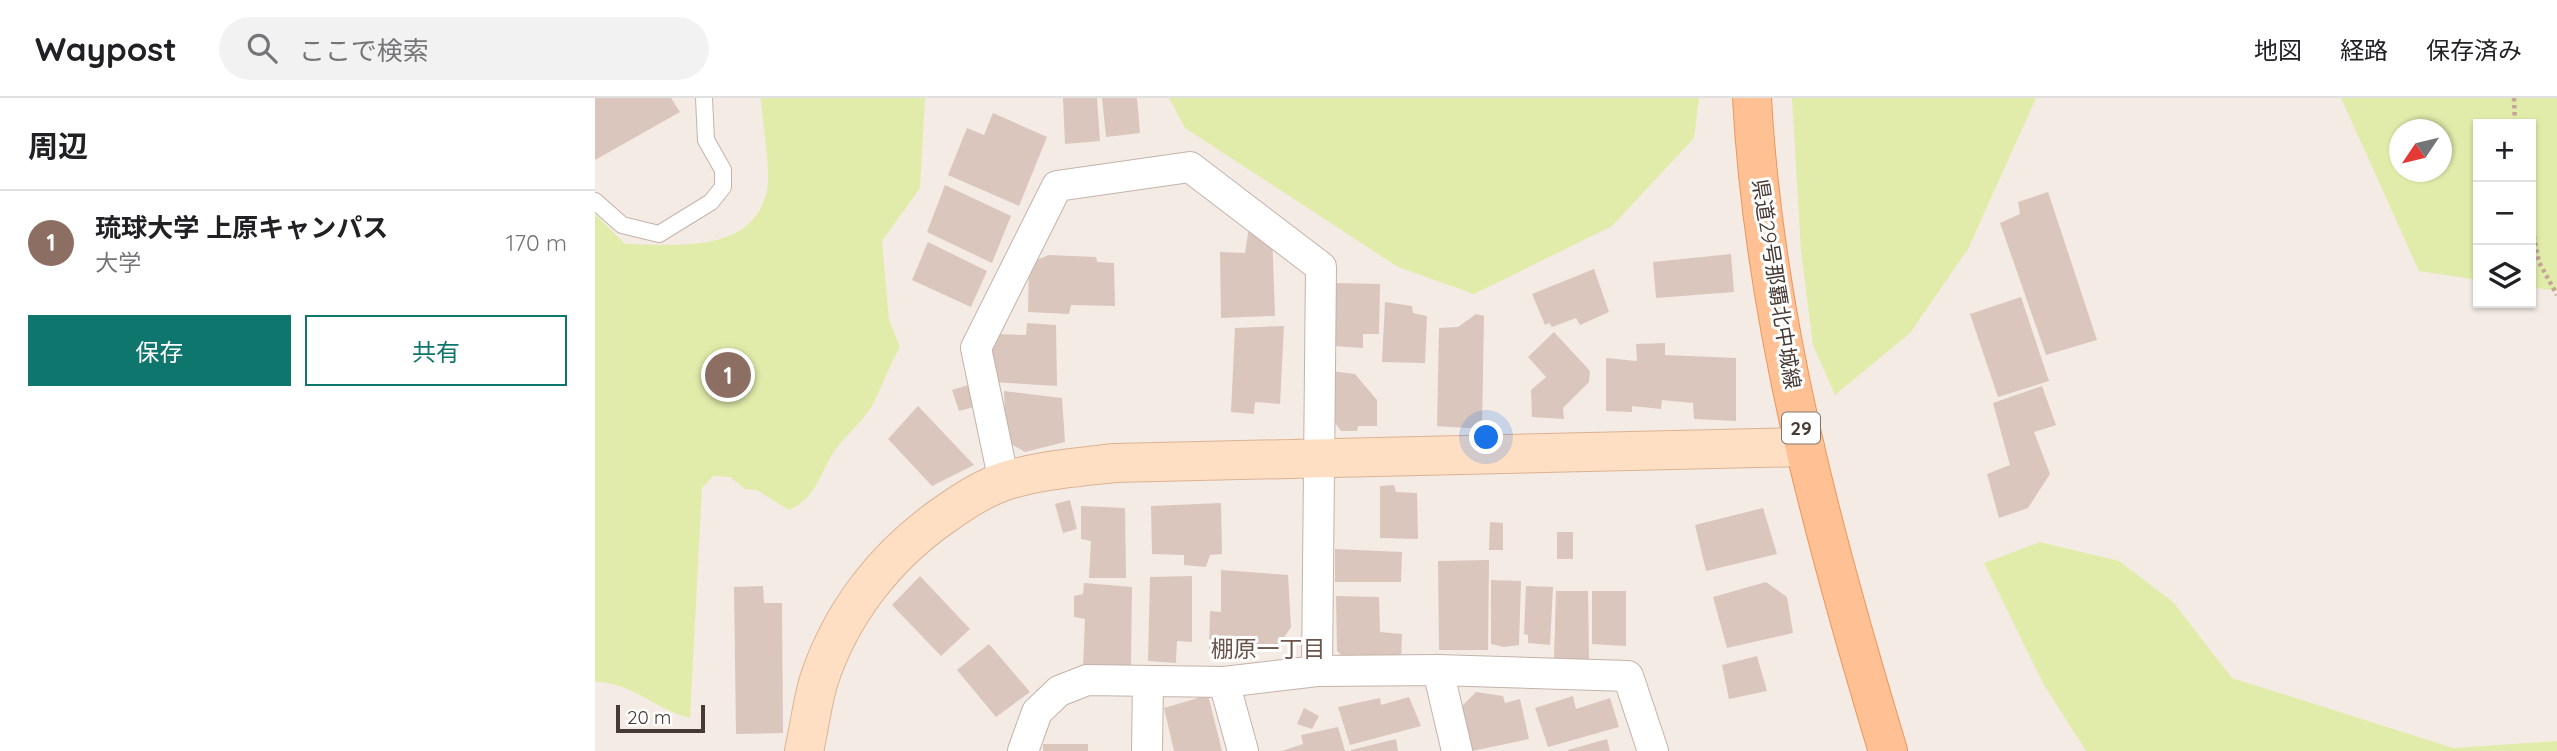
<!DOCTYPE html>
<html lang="ja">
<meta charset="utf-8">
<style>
body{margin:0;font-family:Quicksand,"Noto Sans JP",sans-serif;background:#f2f2f2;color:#202124}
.controls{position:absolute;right:21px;top:21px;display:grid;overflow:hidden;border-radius:0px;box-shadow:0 2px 5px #0004}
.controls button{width:63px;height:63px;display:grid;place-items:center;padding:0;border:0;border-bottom:2px solid #e0e0e0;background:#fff;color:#202124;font:35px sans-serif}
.compass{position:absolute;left:1794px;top:21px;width:63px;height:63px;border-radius:50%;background:#fff;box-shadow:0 2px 5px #0004;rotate:235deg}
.scale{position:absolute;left:21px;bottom:18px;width:89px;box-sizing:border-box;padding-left:7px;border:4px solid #473a34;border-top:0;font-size:19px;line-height:24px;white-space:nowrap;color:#473a34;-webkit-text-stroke:5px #fff;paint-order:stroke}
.you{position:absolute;left:892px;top:340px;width:24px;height:24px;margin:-18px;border:5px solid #fff;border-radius:50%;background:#1a73e8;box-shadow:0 0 0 10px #1a73e833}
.badge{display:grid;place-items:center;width:46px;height:46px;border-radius:50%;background:#0f766e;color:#fff;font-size:23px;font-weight:700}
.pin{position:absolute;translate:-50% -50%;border:4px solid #fff;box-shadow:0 2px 7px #0006}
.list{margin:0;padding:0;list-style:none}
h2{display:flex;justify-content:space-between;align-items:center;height:91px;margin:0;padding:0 28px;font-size:30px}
h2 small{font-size:23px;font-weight:400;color:#757577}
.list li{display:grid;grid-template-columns:46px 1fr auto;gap:21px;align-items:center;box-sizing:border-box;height:105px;padding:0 28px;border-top:2px solid #e0e0e0}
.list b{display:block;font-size:26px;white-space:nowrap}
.list p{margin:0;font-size:23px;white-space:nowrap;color:#757577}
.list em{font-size:23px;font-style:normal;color:#757577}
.actions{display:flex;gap:14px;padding:21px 28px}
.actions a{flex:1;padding:16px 0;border:2px solid #0f766e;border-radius:0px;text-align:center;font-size:24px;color:#0f766e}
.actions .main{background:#0f766e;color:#fff}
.icon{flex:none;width:38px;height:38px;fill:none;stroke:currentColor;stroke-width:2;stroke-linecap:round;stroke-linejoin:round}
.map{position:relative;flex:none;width:1962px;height:653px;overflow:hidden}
header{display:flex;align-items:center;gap:42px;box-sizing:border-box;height:98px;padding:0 35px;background:#fff;border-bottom:2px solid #e0e0e0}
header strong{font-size:33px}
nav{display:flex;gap:38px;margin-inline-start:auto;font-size:24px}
.search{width:490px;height:63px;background:#f2f2f2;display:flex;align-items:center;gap:18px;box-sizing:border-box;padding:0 24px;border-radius:38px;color:#757577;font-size:26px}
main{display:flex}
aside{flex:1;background:#fff}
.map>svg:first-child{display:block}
</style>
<header>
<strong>Waypost</strong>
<div class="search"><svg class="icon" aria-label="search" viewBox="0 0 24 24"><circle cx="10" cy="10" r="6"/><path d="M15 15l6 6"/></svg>ここで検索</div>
<nav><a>地図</a><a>経路</a><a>保存済み</a></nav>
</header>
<main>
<aside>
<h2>周辺<small></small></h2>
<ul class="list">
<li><span class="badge" style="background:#8d6e63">1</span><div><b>琉球大学 上原キャンパス</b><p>大学</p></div><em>170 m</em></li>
</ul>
<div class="actions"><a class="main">保存</a><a>共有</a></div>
</aside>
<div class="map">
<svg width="1962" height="653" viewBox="0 0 1962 653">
<rect width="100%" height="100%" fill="#f4ebe5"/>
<!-- green -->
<path fill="#e2ecaa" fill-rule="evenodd" d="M166,0h164l-5,90 -38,53 7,79 11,27c-11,19 -18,40 -28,59 -11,18 -32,34 -41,50 -12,22 -17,43 -42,54l-32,-20 -12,-1 -15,-12 -17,-1 -11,12 -12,230c-34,-8 -60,-37 -95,-36v-468l30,30c49,0 128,12 142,-54 4,-20 -5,-70 -6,-92z
M574,0h530l-5,40 -82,88 -138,68 -76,-27 -213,-139z
M1197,0h244l-68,151 -58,84 -75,62 -22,-50 -12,-94z
M1746,0h216v193l-26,-4v-163h-53v156l-59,-9zM1804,32h42v42h-42z
M1445,444l79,19 54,41 59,76 221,70 104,-7v10h-471l-42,-66 -60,-122z"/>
<!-- building -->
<path fill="#dac6bd" d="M0,0h76l9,14 -85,48z
M468,0h34l3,43 -35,3z
M507,0h35l3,35 -34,4z
M398,15l54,24 -28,69 -71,-31 19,-47 17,7z
M350,87l66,31 -19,47 -65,-31z
M1453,94l49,148 -51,15 -46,-132 20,-9 -2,-12z
M654,129l23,3 3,86 -54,2 -1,-66 25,1z
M333,144l59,29 -16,36 -59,-27z
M1136,156l3,38 -78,6 -3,-36z
M454,157l47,2 1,5 17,1 1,43 -44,-1 -2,9 -41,-2 1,-49z
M999,171l15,43 -29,13 -4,-7 -24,9 -3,-4 -4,2 -13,-31z
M741,185l44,1 -1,50h-16v14l-30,-2z
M1426,199l28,84 -51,16 -28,-83z
M790,204l27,4 1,7 14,3 -2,47 -43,-1z
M881,216l8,2 -2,113 -45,-3 2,-98 19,-1z
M432,225l29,2 1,61 -65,-4 -4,-32 8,-16 30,1z
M689,228l-4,78 -25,-2 -1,12 -23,-2 4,-84z
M959,234l36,39 -1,11 -26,26 1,11 -32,-2 -1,-27 15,-13 -18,-20z
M1070,245v12l71,3v63l-42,-2 -1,-16 -31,-3 -1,9 -29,-3v6l-26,-1v-53l31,3 -1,-17z
M735,273l25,3 22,26v26h-19l-1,5h-16l-11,-15v-11l6,-10 -5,-8z
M373,287l6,22 -15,4 -7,-21z
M1447,288l14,39 -22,7 16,42 -22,34 -29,10 -12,-44 23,-9 -17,-62z
M409,293l58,7 3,44 -40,10 -19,-11z
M323,308l56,59 -42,21 -44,-47z
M799,387l2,7 21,1 1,46 -38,-1v-52z
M475,402l7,29 -14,4 -8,-29z
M626,405l1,51 -12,1 -4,12 -22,-2v-10l-32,-1 -1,-48z
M486,408l44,2 1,70h-37l2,-37 -10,-2z
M1168,410l14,46 -71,17 -11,-46z
M895,424l13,1v27h-14z
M962,434h16v27h-16z
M740,451l67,3 -1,30h-66z
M894,462l-1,90h-49l-1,-89z
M626,472l67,5 3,52 -16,24 -66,-1 1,-39 11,1z
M325,478l50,53 -29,27 -49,-51z
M597,478v66l-15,-1 -1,22 -28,-2 2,-84z
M896,482l30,1 -2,64 -15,2 -13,-3z
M1171,484l21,15 6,36 -66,15 -14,-51z
M489,485l48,4 -1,81 -48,-1 2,-48 -11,-2v-21l9,-2z
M168,488l1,17h18l1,130 -47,1 -2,-147z
M931,488l27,1 -3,58 -22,-2v-8l-4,-1z
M961,493h32l1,71 -35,-3z
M997,493h34v55l-34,-2z
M741,498l43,1 1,35 22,2 -1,27 -51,3 -13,-13z
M394,546l41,48 -34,25 -39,-47z
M1162,558l10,35 -38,8 -7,-34z
M881,594l27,4 2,7 15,-4 9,40 -57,12 -11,-44z
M613,597l14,56h-48l-10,-43z
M978,598l3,13 34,-11 9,29 -71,20 -13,-39z
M814,599l12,29 -71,19 -12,-38 42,-9 1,7z
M709,610l15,8 -7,13 -15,-5z
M743,629l7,24h-63l21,-7 -2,-9z
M801,641l2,12h-47v-1z
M1012,641l3,12h-42v-1z
M448,646h45v7h-45z"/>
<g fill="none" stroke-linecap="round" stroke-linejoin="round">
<!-- lane casing -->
<g stroke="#c3b3aa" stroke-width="18">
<path id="lane" d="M0,103l27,24 37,9 52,-32 12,-15v-17l-17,-30 -2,-42"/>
</g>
<!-- street casing -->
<g stroke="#c3b3aa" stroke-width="32">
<path id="street" d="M409,384l-28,-134 81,-162 133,-19 131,100 -4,404
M843,572l19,81
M629,584l19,69
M428,653l14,-39 22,-21 28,-11 137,2 93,-11 121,-1 190,6 25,75
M552,653l1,-69"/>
</g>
<!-- secondary casing -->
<g stroke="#dbb293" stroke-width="40">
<path id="secondary" d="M209,653c5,-22 8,-46 14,-68 22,-69 67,-127 126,-168 18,-13 40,-27 61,-34 35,-11 74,-14 110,-18l690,-16"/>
</g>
<!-- primary casing -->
<g stroke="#ed955a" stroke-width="40">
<path id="primary" d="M1157,0c12,222 72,441 136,653"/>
</g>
<!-- path -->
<path stroke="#c3a697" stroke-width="4.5" stroke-dasharray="3.5 3.5" stroke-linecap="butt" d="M1919,0l1,26
M1936,124l8,40 18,33"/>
<!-- lane -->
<use href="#lane" stroke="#fff" stroke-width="16"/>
<!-- street -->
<use href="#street" stroke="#fff" stroke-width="30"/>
<!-- secondary -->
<use href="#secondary" stroke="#ffdfc4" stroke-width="38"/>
<!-- primary -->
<use href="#primary" stroke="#ffc093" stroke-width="38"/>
</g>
<g text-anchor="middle" stroke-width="6" stroke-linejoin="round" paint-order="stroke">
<!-- shield labels -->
<rect fill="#fff" stroke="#7e7571" stroke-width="2" x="1187" y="314.5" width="38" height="31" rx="5"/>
<g font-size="19" font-weight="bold" fill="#473a34">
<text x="1206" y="337">29</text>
</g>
<!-- street labels -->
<g font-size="21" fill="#473a34" stroke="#fff">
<text transform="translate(1181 186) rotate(81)" y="7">県道29号那覇北中城線</text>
</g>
<!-- neighbourhood labels -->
<g font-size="23" fill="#6b544a" stroke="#fff">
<text x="673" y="559">棚原一丁目</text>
</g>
</g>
</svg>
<div class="controls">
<button>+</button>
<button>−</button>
<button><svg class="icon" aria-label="layers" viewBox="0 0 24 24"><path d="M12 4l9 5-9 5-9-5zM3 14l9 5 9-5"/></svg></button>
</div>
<svg class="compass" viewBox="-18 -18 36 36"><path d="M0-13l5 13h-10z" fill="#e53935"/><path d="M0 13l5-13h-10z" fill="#757577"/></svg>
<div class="scale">20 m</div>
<div class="you"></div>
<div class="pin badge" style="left:133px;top:277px;background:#8d6e63">1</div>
</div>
</main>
